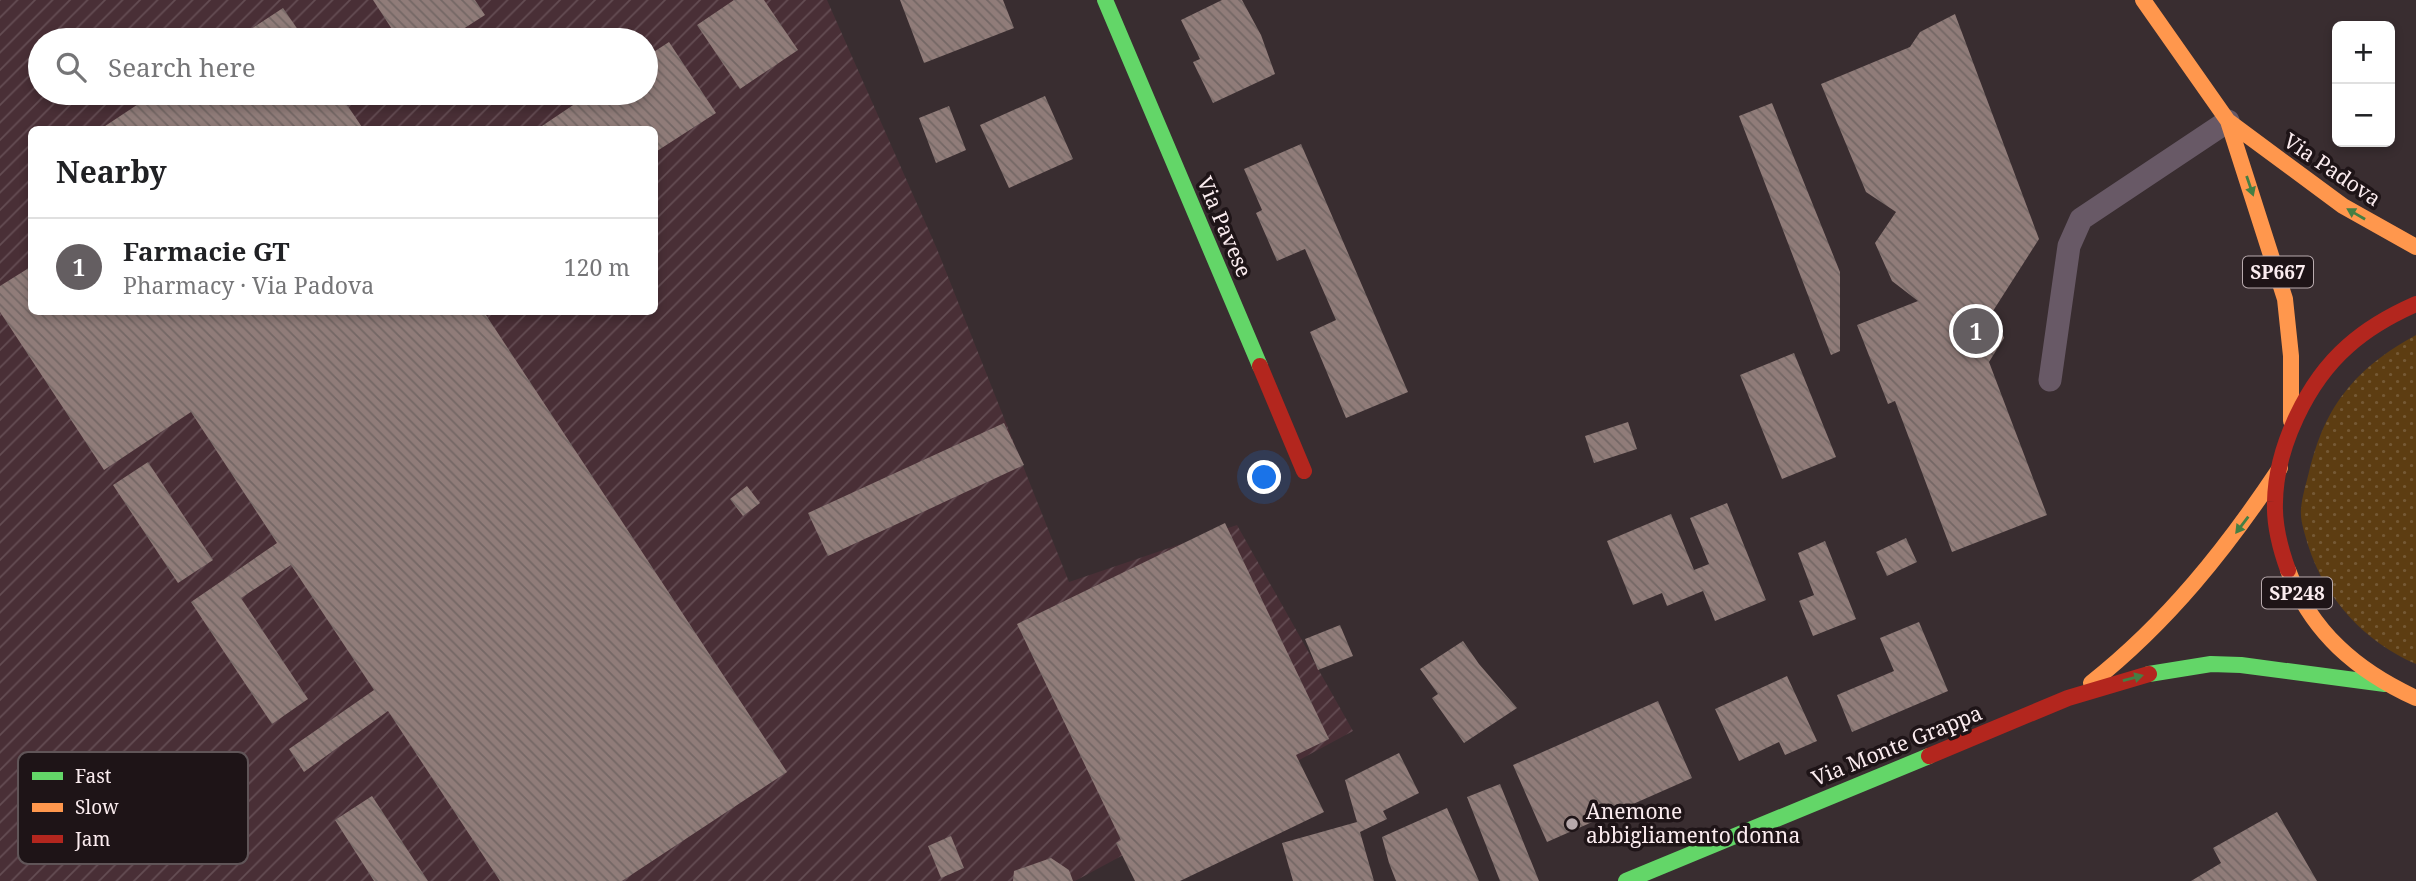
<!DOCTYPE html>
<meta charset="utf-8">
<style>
body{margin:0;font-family:"Noto Serif",serif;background:#f6f6f6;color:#202124}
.controls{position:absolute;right:21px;top:21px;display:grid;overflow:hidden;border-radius:10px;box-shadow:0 4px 10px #0003}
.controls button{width:63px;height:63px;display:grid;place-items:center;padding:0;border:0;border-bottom:2px solid #e0e0e0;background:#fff;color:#202124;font:35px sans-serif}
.you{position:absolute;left:1265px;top:478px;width:24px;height:24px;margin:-18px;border:5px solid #fff;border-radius:50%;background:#1a73e8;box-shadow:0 0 0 10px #1a73e833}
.badge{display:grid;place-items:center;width:46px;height:46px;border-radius:50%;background:#645e61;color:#fff;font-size:23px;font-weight:700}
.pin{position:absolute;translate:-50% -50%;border:4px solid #fff;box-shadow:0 2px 7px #0006}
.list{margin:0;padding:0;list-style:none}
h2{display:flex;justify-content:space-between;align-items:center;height:91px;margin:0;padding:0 28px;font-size:30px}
h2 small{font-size:23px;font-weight:400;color:#757577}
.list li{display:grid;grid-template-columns:46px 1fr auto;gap:21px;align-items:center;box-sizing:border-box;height:98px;padding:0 28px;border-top:2px solid #e0e0e0}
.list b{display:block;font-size:26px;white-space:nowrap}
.list p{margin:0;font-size:23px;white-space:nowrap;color:#757577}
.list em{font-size:23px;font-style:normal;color:#757577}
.icon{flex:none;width:38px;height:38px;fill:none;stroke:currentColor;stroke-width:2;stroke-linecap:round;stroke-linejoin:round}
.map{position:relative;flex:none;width:2416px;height:881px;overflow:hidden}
.search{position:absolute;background:#fff;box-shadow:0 4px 10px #0003;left:28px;top:28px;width:630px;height:77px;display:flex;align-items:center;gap:18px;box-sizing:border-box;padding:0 24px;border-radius:38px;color:#757577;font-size:26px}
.panel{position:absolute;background:#fff;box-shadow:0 4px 10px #0003;left:28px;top:126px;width:630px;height:189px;border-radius:10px}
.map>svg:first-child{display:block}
</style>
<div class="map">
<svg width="2416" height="881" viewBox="0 0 2416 881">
<defs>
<pattern id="industrial-furrows" width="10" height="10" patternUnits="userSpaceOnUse" patternTransform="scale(1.75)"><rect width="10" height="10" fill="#492f36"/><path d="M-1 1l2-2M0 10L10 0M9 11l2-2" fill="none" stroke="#644d53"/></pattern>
<pattern id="grass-dots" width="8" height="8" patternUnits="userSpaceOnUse" patternTransform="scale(1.75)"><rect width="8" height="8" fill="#5d3d12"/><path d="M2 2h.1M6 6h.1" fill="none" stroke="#755935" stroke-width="1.8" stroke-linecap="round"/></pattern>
<pattern id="building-back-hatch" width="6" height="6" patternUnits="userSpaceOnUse" patternTransform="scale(1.75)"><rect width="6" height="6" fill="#907c79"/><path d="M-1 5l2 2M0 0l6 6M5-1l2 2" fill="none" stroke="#746765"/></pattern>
</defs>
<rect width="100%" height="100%" fill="#392d30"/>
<!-- industrial -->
<path fill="url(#industrial-furrows)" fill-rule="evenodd" d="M0,0h827l110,249 132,333 168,-57 116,206 -278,150h-1075zM40,40h606v53h-606zM32,130h622v182h-622z"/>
<!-- grass -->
<path fill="url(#grass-dots)" d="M2416,335v329c-51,-22 -91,-65 -108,-119 -3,-11 -8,-24 -7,-36 1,-12 5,-25 8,-37 8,-32 18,-59 40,-85 19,-23 42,-38 67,-52z"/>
<!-- building -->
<path fill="url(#building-back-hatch)" d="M373,0h102l10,15 -39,25h-47z
M734,0h30l34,50 -58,39 -43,-64z
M900,0h103l11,28 -90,35z
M1222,0h20l19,35 14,39 -62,29 -20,-41 7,-3 -19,-39z
M283,8l22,32h-71z
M1955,14l84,225 -46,72 11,27 -15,24 58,153 -95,37 -57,-151 -7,3 -31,-79 61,-24 -26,-20 -17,-38 21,-31 -30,-20 -45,-108 89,-37 10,-15z
M669,42l47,71 -62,40v-23h-118l55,-37h55v-36z
M155,93h184l25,37h-265z
M1045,96l28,63 -64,29 -29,-63z
M1772,103l68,169v79l-9,4 -92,-239z
M949,106l17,44 -30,13 -17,-45z
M1301,144l107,248 -62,26 -36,-86 26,-12 -31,-71 -28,12 -21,-48 6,-3 -18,-41z
M32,266v46h452l303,460 -165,109h-122l-112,-170 -84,61 -15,-23 85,-59 -83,-125 -50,33 67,101 -36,25 -81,-122 86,-59 -86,-131 -87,58 -104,-158v-26z
M1794,353l42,104 -54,22 -42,-104z
M1628,422l9,27 -43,14 -9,-27z
M1004,423l20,42 -196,91 -20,-43z
M148,462l65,98 -35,23 -65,-98z
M747,486l13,17 -17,13 -13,-17z
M1727,503l39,97 -51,21 -12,-30 -36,15 -5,-13 -29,12 -26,-64 64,-27 23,56 15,-6 -19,-46z
M1225,523l104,216 -33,16 28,57 -144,69h-45l-19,-38 5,-3 -104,-216z
M1906,538l11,24 -30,14 -11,-24z
M1825,541l31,78 -43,17 -14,-35 15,-6 -16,-42z
M1919,622l29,69 -96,41 -15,-37 57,-24 -14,-33z
M1340,625l13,31 -35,14 -13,-31z
M1463,641l16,23 38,44 -53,35 -32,-45 6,-4 -18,-25z
M1787,676l30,65 -32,14 -6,-13 -40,19 -24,-52z
M1658,701l34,77 -145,64 -34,-77z
M1399,753l20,40 -36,18 4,8 -27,13 14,49h-81l-11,-38 75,-21 -12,-42z
M1500,784l39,97h-39l-33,-84z
M372,796l56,85h-54l-39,-61z
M1447,808l32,73h-83l-7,-18 -7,-26z
M2277,812l40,69h-126l30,-18 -8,-15z
M951,836l13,32 -23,10 -13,-32z
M1051,858l18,12 4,11h-60l1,-10z"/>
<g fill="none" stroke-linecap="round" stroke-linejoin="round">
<!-- lane -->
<path stroke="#685966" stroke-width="23" d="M2050,380l19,-134 12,-27 147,-98"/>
<!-- fast -->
<path stroke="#63d668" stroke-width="16" d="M1105,0l155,366
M2149,674l62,-10 30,1 144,19
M1626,881l303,-125"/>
<!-- slow -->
<path stroke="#ff974d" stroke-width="16" d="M2143,0l85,121 57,178 6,57v65
M2228,121l115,85 73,41
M2288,570c23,62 69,101 128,128
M2091,683c77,-61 135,-134 189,-215"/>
<!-- jam -->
<path stroke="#b3261e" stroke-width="16" d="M1260,366l44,105
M2288,570c-8,-22 -14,-45 -13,-68 1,-55 32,-120 73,-156 20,-18 43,-31 68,-42
M1929,756l139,-58 81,-24"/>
</g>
<!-- one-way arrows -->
<defs><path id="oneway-solid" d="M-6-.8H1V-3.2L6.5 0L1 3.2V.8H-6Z" transform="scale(1.75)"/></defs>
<g fill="#447f44">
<use href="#oneway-solid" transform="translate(2250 186) rotate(71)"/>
<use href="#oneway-solid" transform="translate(2356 214) rotate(-150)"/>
<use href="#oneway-solid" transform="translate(2242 525) rotate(127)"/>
<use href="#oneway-solid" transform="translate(2133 678) rotate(-15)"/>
</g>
<!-- markers -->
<circle fill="#b7a9ac" stroke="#1e1417" stroke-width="2.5" cx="1572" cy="824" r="7"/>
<g text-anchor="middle" stroke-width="7" stroke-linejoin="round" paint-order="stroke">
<!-- shield labels -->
<g fill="#1e1417" stroke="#b9abae" stroke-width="2">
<rect x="2243" y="256.5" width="70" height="31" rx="5"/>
<rect x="2262" y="577.5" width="70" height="31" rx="5"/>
</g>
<g font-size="19" font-weight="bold" fill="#fbecef">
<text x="2278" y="279">SP667</text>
<text x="2297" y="600">SP248</text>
</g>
<!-- street labels -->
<g font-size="21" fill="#fbecef" stroke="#1e1417">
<text transform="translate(2332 170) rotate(34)" y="7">Via Padova</text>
<text transform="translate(1224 227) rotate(67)" y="7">Via Pavese</text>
<text transform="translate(1897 746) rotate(-22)" y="7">Via Monte Grappa</text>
</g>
<!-- poi labels -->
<g font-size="21" fill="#fbecef" stroke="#1e1417" text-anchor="start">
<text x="1586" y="819">Anemone<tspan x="1586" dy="24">abbigliamento donna</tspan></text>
</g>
</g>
<!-- legend -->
<rect x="18" y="752" width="230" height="112" rx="10" fill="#1e1417" stroke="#605558" stroke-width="2"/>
<rect x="32" y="772" width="31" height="8" fill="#63d668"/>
<rect x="32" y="803" width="31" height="9" fill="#ff974d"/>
<rect x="32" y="835" width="31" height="8" fill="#b3261e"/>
<g font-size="19" fill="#fbecef">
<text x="75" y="783">Fast</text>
<text x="75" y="814">Slow</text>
<text x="75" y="846">Jam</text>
</g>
</svg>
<div class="controls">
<button>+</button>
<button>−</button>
</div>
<div class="you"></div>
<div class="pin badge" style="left:1976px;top:331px">1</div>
<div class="search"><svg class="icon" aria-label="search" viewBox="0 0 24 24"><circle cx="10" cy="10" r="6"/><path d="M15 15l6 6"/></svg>Search here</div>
<section class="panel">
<h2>Nearby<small></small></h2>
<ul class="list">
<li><span class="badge">1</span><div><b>Farmacie GT</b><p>Pharmacy · Via Padova</p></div><em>120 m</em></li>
</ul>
</section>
</div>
